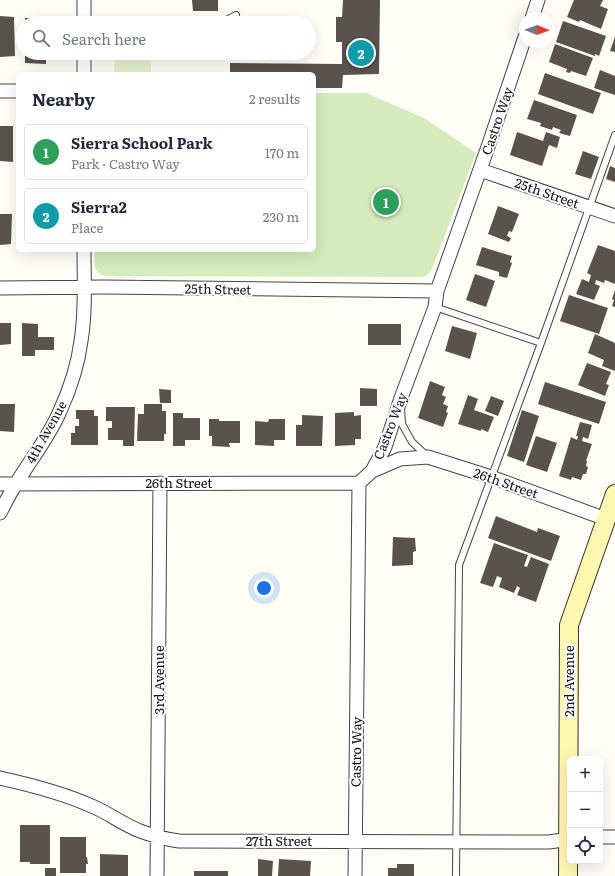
<!DOCTYPE html>
<meta charset="utf-8">
<style>
body{margin:0;font-family:Literata,serif;background:#f2f2f3;color:#1f2937}
.controls{position:absolute;right:12px;bottom:12px;display:grid;overflow:hidden;border-radius:6px;box-shadow:0 4px 16px #0002}
.controls button{width:36px;height:36px;display:grid;place-items:center;padding:0;border:0;border-bottom:1px solid #e0e1e3;background:#fff;color:#1f2937;font:20px sans-serif}
.compass{position:absolute;left:519px;top:12px;width:36px;height:36px;border-radius:50%;background:#fff;box-shadow:0 4px 16px #0002;rotate:91deg}
.you{position:absolute;left:264px;top:588px;width:14px;height:14px;margin:-10px;border:3px solid #fff;border-radius:50%;background:#1a73e8;box-shadow:0 0 0 6px #1a73e833}
.badge{display:grid;place-items:center;width:26px;height:26px;border-radius:50%;background:#0f766e;color:#fff;font-size:13px;font-weight:700}
.pin{position:absolute;translate:-50% -50%;border:2px solid #fff;box-shadow:0 1px 4px #0006}
.list{margin:0;padding:0;list-style:none}
h2{display:flex;justify-content:space-between;align-items:center;height:52px;margin:0;padding:0 16px;font-size:17px}
h2 small{font-size:13px;font-weight:400;color:#747a83}
.list li{display:grid;grid-template-columns:26px 1fr auto;gap:12px;align-items:center;box-sizing:border-box;height:56px;margin:0 8px 8px;padding:0 8px;border:1px solid #e0e1e3;border-radius:6px}
.list b{display:block;font-size:15px;white-space:nowrap}
.list p{margin:0;font-size:13px;white-space:nowrap;color:#747a83}
.list em{font-size:13px;font-style:normal;color:#747a83}
.icon{flex:none;width:22px;height:22px;fill:none;stroke:currentColor;stroke-width:2;stroke-linecap:round;stroke-linejoin:round}
.map{position:relative;flex:none;width:615px;height:876px;overflow:hidden}
.search{position:absolute;background:#fff;box-shadow:0 4px 16px #0002;left:16px;top:16px;width:300px;height:44px;display:flex;align-items:center;gap:10px;box-sizing:border-box;padding:0 14px;border-radius:22px;color:#747a83;font-size:15px}
.panel{position:absolute;background:#fff;box-shadow:0 4px 16px #0002;left:16px;top:72px;width:300px;height:180px;border-radius:6px}
.map>svg:first-child{display:block}
</style>
<div class="map">
<svg width="615" height="876" viewBox="0 0 615 876">
<rect width="100%" height="100%" fill="#fffdf5"/>
<!-- green -->
<path fill="#d5ebbd" d="M314,93h52l58,25 52,35 -43,114c-4,7 -6,10 -14,10l-313,-1c-14,-3 -12,-14 -11,-26h219z"/>
<!-- pitch -->
<path fill="#e6f2cf" d="M115,53h36v21h-37z"/>
<!-- building -->
<path fill="#5a524d" d="M192,0h26v11h-25z
M343,0h37l-1,74 -36,1 -1,13h-28v-14h-84v-11l112,1v-22h-6v-25h6z
M574,0h29l-3,6 8,3 -7,20 -21,-9 -1,2 -12,-5z
M0,16l14,1 1,39 -15,1z
M25,18l22,1v4h-22z
M563,21l43,15 -7,20 -4,-2v2l-39,-14z
M615,37v15l-5,-1z
M555,44l38,14 -7,18 -15,-5 -1,2 -4,-1 1,-3 -18,-7z
M25,53h21v11l-21,-1z
M600,70l15,6v19l-21,-7z
M545,73l56,20 -8,21 -55,-20z
M534,100l43,15 -7,21 -11,-3 2,-3 -8,-3 -1,3 -12,-4 1,-3 -14,-4z
M0,126h13v36l-13,-1z
M517,132l26,9 3,-9 14,5 -3,11 -8,-3 -7,21 -32,-11z
M583,151l16,6 -8,22 -16,-5z
M610,166l5,2v14l-9,-3z
M498,206l21,8 -7,18 -3,-1 -2,5 4,2 -2,4 -21,-8z
M0,214h12l-1,30 -11,1z
M598,245l17,6v33l-10,-4 -1,3 -8,-3 -1,4 5,2 -6,14 -18,-6 6,-15 7,3 2,-7 -4,-2z
M482,247l30,9 -2,6 2,1 -5,15 -8,-2v-4l-23,-7z
M475,274l20,7 -9,26 -20,-7z
M615,290v17l-3,-1 2,-6 -2,-1z
M569,295l39,13 -9,26 -39,-13z
M0,323h11v21l-11,1z
M22,323l16,1v13h16v13h-19v6h-13z
M368,324h33v21h-33z
M452,326l25,7 -7,26 -25,-8z
M595,334l20,9v28l-13,-5 2,-6 -16,-7z
M587,363l24,9 -5,12 3,1 -4,11 -27,-11z
M430,381l15,6 -3,8 4,2 -3,7 5,2 -2,6 2,1 -5,14 -25,-9z
M545,382l61,20 -7,22 -61,-20z
M360,388l17,1v17h-17z
M159,389l12,1v13h-11z
M468,395l10,4 -4,11 20,7 -6,15 -7,-3v2l-23,-7z
M491,396l13,5 -6,15 -13,-5z
M0,404h15l-1,28 -14,-1z
M144,404h18v7h4v23h-2v7h-27l1,-27h6z
M106,407h29l-1,39h-11v-6h-15v-12h4v-7h-6z
M76,410h18v6h4v29h-27v-12h4v-7h4v-7h-3z
M522,410l17,6 -15,46 -17,-6z
M354,412v4l7,-1v24h-6v6l-20,1v-33z
M173,413h10v5h17v22h-15v6h-12z
M302,415l21,1 -1,30h-26v-21h6z
M209,419h10v2h21v22h-11l1,4 -18,-1v-10h-3z
M269,419h16v21h-11v6l-19,-1v-24l13,1z
M580,422l12,3 -4,14 -5,-2 -1,4 10,3 -6,17h1l-1,5 2,1 -2,7h-3l-2,6 -9,-3 -1,3 -12,-4 12,-39 6,3 1,-4h-2z
M536,436l21,7 -10,29 -21,-7z
M496,516l41,16 1,-4 22,8 -9,25 -63,-23z
M393,537l22,1 1,13 -3,1v13l-21,1z
M494,543l34,12 -4,11 3,1 4,-10 18,7 -13,38 -19,-7 3,-7 -3,-2 -3,7 -15,-6 3,-9 -5,-2 -4,11 -13,-4z
M20,825h30v39h-20v-2h-10z
M60,837h26v20h1l1,7h-2v9h-26z
M100,854l28,1v21h-28z
M258,859l15,2 -1,15h-14z
M279,859l32,2 -1,15h-32z
M397,864h17v12h-26v-8h9z
M45,868h11v8h-11z
M194,871h34v5h-34z"/>
<g fill="none" stroke-linecap="round" stroke-linejoin="round">
<!-- lane casing -->
<g stroke="#444" stroke-width="8">
<path id="lane" d="M221,23l15,-8
M435,307l106,36
M401,408l1,16 10,18 15,14
M456,876l3,-311 82,-222 74,-208"/>
</g>
<!-- street casing -->
<g stroke="#444" stroke-width="15">
<path id="street" d="M532,18l6,-18
M84,23v-23
M84,74v-21
M0,91h18
M480,170l135,46
M0,288l104,-1 333,4
M372,471l28,-12 28,-2 63,20 115,42
M0,484l359,-1
M0,513c5,-10 10,-20 16,-29 15,-25 33,-47 44,-73 10,-22 18,-46 21,-70 5,-30 3,-61 3,-91
M0,778c32,7 64,15 94,29 16,7 30,18 46,24 13,5 25,8 39,10l370,1 21,-3
M600,837h15
M157,876l3,-393
M355,876l4,-393 13,-12 13,-24 16,-49 34,-91 2,-16 52,-147 36,-107"/>
</g>
<!-- secondary casing -->
<g stroke="#333" stroke-width="20">
<path id="secondary" d="M568,876l1,-251 46,-131"/>
</g>
<!-- lane -->
<use href="#lane" stroke="#fff" stroke-width="6"/>
<!-- street -->
<use href="#street" stroke="#fff" stroke-width="13"/>
<!-- secondary -->
<use href="#secondary" stroke="#fff6b0" stroke-width="18"/>
</g>
<g text-anchor="middle" stroke-width="4" stroke-linejoin="round" paint-order="stroke">
<!-- street labels -->
<g font-size="13" fill="#111" stroke="#fff">
<text transform="translate(497 121) rotate(-71)" y="5">Castro Way</text>
<text transform="translate(547 193) rotate(19)" y="5">25th Street</text>
<text transform="translate(218 289) rotate(1)" y="5">25th Street</text>
<text transform="translate(390 426) rotate(-69)" y="5">Castro Way</text>
<text transform="translate(46 432) rotate(-61)" y="5">4th Avenue</text>
<text x="179" y="488">26th Street</text>
<text transform="translate(506 483) rotate(19)" y="5">26th Street</text>
<text transform="translate(159 680) rotate(-90)" y="5">3rd Avenue</text>
<text transform="translate(569 681) rotate(-90)" y="5">2nd Avenue</text>
<text transform="translate(356 752) rotate(-89)" y="5">Castro Way</text>
<text x="279" y="846">27th Street</text>
</g>
</g>
</svg>
<div class="controls">
<button>+</button>
<button>−</button>
<button><svg class="icon" aria-label="locate" viewBox="0 0 24 24"><circle cx="12" cy="12" r="6"/><path d="M12 2v4M12 18v4M2 12h4M18 12h4"/></svg></button>
</div>
<svg class="compass" viewBox="-18 -18 36 36"><path d="M0-13l5 13h-10z" fill="#e53935"/><path d="M0 13l5-13h-10z" fill="#747a83"/></svg>
<div class="you"></div>
<div class="pin badge" style="left:386px;top:202px;background:#2e9e5b">1</div>
<div class="pin badge" style="left:361px;top:53px;background:#0f9aa8">2</div>
<div class="search"><svg class="icon" aria-label="search" viewBox="0 0 24 24"><circle cx="10" cy="10" r="6"/><path d="M15 15l6 6"/></svg>Search here</div>
<section class="panel">
<h2>Nearby<small>2 results</small></h2>
<ul class="list">
<li><span class="badge" style="background:#2e9e5b">1</span><div><b>Sierra School Park</b><p>Park · Castro Way</p></div><em>170 m</em></li>
<li><span class="badge" style="background:#0f9aa8">2</span><div><b>Sierra2</b><p>Place</p></div><em>230 m</em></li>
</ul>
</section>
</div>
